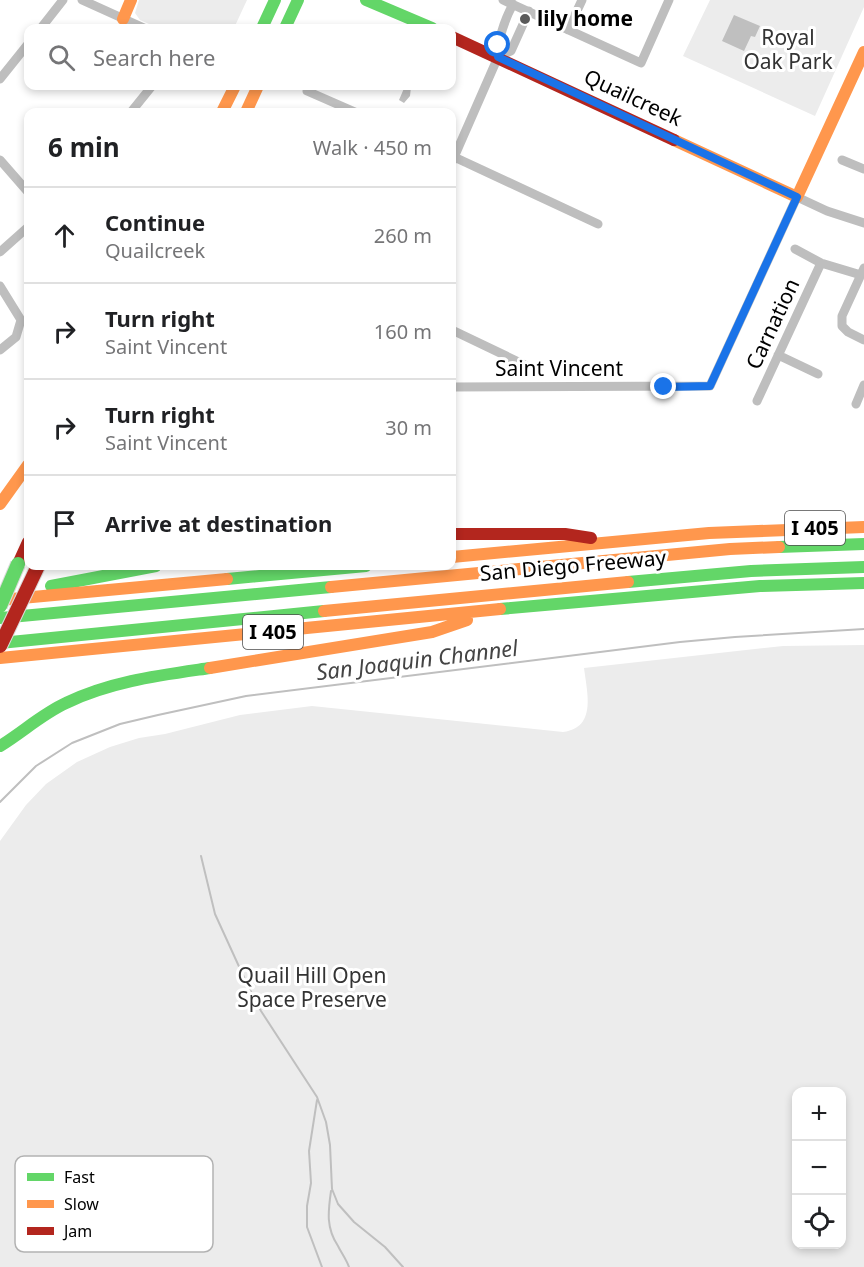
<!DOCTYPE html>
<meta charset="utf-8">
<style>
body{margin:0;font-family:"Noto Sans",sans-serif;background:#f2f2f2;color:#202124}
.controls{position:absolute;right:18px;bottom:18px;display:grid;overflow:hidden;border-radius:12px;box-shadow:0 3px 9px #0003}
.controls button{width:54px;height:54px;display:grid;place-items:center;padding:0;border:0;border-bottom:2px solid #e0e0e0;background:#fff;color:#202124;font:30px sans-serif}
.stop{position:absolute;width:18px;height:18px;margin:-14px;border:4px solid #1a73e8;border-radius:50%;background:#fff}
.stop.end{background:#1a73e8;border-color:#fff;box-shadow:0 2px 6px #0008}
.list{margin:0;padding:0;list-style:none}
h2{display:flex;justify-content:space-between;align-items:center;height:78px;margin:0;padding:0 24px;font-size:26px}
h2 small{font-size:20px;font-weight:400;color:#757577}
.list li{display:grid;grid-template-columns:39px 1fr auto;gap:18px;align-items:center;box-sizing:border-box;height:96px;padding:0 24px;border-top:2px solid #e0e0e0}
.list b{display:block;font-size:22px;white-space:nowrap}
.list p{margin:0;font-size:20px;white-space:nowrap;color:#757577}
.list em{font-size:20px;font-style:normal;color:#757577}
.icon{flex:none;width:33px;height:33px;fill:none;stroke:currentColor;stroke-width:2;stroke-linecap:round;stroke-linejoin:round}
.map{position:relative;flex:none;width:864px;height:1267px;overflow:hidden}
.search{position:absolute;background:#fff;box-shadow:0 3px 9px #0003;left:24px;top:24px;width:432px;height:66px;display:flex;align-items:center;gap:15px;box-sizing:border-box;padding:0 21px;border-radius:12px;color:#757577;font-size:22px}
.panel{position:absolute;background:#fff;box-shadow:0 3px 9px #0003;left:24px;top:108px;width:432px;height:462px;border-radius:12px}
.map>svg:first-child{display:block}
</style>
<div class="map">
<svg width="864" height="1267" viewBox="0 0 864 1267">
<rect width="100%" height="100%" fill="#fff"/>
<!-- green -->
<path fill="#ececec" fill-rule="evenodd" d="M139,0h108l-13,28h-76l-18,-8 -5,-7z
M710,0h154v7l-49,109 -132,-60z
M864,645v622h-864v-426l26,-36 20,-21 31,-22 33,-15 29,-9 26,-4 75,-19 72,-9 251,26c34,-4 24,-40 21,-64l199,-22zM796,1092h46v152h-46z"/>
<!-- water -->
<path fill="#bfbfbf" d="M734,15l26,11 -5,11 -4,-1 -7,15 -22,-10z
M405,86l6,1 -1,9 -6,7 -5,-3z"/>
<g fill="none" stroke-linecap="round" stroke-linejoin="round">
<!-- stream -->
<path stroke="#bfbfbf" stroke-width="2" d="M0,802l36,-36 36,-23 48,-19 38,-9 88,-19 434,-54 55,-5 129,-8
M201,856l14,58 32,70 14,27 56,86 9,25 4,23 2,44 6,15 16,18 31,25 18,20
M317,1100l-8,51 2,32 -4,23v21l15,40
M331,1191c-3,21 -5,37 7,55 4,8 8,13 11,21"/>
<!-- street -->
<path stroke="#bebebe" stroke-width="9" d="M82,0l62,28
M503,0l138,63 28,-63
M41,28l22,-28
M568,30l14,-30
M498,57l13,-6 18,-40
M0,79l28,-35
M307,91l48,21
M131,112l21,-26
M452,156l146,68
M0,160l28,32
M842,160l22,9
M452,162l46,-105c0,-19 6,-36 15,-53
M795,249l26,14 40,12
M0,252l28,-25
M864,268l-22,48v10l6,6 16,8
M0,286l21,34 -5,17 -16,13
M452,330l75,36
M778,355l40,19
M452,387l258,-1 87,-189 30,14 37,12
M757,401l64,-138
M856,404l8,-19"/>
<!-- fast -->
<path stroke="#63d668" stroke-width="12" d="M366,0l66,28
M262,28l13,-28
M285,28l13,-28
M779,547l85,-3
M227,579l139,-13
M628,582l123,-11 113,-4
M51,586l105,-20
M500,609l260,-23 104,-3
M0,618l331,-31
M0,643l324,-32
M0,746c23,-14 42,-32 66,-43 45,-22 96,-28 144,-35"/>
<!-- slow -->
<path stroke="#ff974d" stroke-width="12" d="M123,19l8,-19
M222,112l13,-26
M246,112l12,-26
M674,140l123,57 67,-145
M0,504l28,-39
M452,557l257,-24 155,-6
M331,587l399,-38 49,-2
M0,600l227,-21
M324,611l304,-29
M0,658l500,-49
M210,668l222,-36 35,-12"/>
<!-- jam -->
<path stroke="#b3261e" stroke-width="12" d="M452,37l222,103
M452,534h113l26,4
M18,564l10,-22"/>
<!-- fast-bridge casing -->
<g stroke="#dbdbdb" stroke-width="16" stroke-linecap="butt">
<path id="fast-bridge" d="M0,606l18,-42"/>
</g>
<!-- jam-bridge casing -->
<g stroke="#dbdbdb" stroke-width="16" stroke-linecap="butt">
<path id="jam-bridge" d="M0,646l38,-80"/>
</g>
<!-- fast-bridge -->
<use href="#fast-bridge" stroke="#63d668" stroke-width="14"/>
<!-- jam-bridge -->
<use href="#jam-bridge" stroke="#b3261e" stroke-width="14"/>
</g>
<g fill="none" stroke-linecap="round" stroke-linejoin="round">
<!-- route -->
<path stroke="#1a73e8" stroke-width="8" d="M498,45v12l299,140 -87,189 -46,1"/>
</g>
<!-- markers -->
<circle fill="#595959" stroke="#fff" stroke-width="2" cx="525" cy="19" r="6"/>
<g text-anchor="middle" stroke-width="6" stroke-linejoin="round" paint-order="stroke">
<!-- shield labels -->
<g fill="#fff" stroke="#4c4c4c" stroke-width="1.5">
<rect x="785" y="511" width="60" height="34" rx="4.5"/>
<rect x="243" y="615" width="60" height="34" rx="4.5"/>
</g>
<g font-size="20" font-weight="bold" fill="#000">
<text x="815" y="535">I 405</text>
<text x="273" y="639">I 405</text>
</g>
<!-- poi labels -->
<g font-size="21" font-weight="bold" fill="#000" stroke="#fff" text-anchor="start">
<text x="537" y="26">lily home</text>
</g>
<!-- park labels -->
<g font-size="21" fill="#333" stroke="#fff">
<text x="788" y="45">Royal<tspan x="788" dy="24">Oak Park</tspan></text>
<text x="312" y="983">Quail Hill Open<tspan x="312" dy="24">Space Preserve</tspan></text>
</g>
<!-- street labels -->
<g font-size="21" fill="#000" stroke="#fff">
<text transform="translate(633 98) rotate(25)" y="7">Quailcreek</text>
<text transform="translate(773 324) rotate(-65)" y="7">Carnation</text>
<text x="559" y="376">Saint Vincent</text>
<text transform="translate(573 566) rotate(-5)" y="7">San Diego Freeway</text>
</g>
<!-- water labels -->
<g font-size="22" font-style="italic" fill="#444" stroke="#fff">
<text transform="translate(417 660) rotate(-7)" y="8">San Joaquin Channel</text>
</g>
</g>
<!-- legend -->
<rect x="15" y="1156" width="198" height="96" rx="9" fill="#fff" stroke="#b2b2b2" stroke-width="1.5"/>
<rect x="27" y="1173" width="27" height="8" fill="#63d668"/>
<rect x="27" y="1200" width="27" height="8" fill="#ff974d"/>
<rect x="27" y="1227" width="27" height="8" fill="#b3261e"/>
<g font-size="16" fill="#000">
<text x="64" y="1183">Fast</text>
<text x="64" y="1210">Slow</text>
<text x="64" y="1237">Jam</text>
</g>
</svg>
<div class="controls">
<button>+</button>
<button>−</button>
<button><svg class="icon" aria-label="locate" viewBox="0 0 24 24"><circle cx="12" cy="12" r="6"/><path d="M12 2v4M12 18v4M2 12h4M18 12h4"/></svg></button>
</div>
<div class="stop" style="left:498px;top:45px"></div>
<div class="stop end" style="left:664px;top:387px"></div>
<div class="search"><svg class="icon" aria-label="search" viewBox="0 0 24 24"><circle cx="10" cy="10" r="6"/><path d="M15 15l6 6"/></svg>Search here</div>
<section class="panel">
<h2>6 min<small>Walk · 450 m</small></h2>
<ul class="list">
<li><svg class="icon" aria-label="ahead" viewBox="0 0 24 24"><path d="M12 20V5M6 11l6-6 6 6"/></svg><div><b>Continue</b><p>Quailcreek</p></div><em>260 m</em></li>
<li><svg class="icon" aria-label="right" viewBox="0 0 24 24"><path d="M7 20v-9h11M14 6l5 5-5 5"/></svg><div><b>Turn right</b><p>Saint Vincent</p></div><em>160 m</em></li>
<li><svg class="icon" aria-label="right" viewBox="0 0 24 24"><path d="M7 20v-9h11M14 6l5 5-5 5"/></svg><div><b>Turn right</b><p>Saint Vincent</p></div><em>30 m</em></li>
<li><svg class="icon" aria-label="arrive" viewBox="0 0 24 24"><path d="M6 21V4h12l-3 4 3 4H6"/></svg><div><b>Arrive at destination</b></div></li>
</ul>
</section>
</div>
